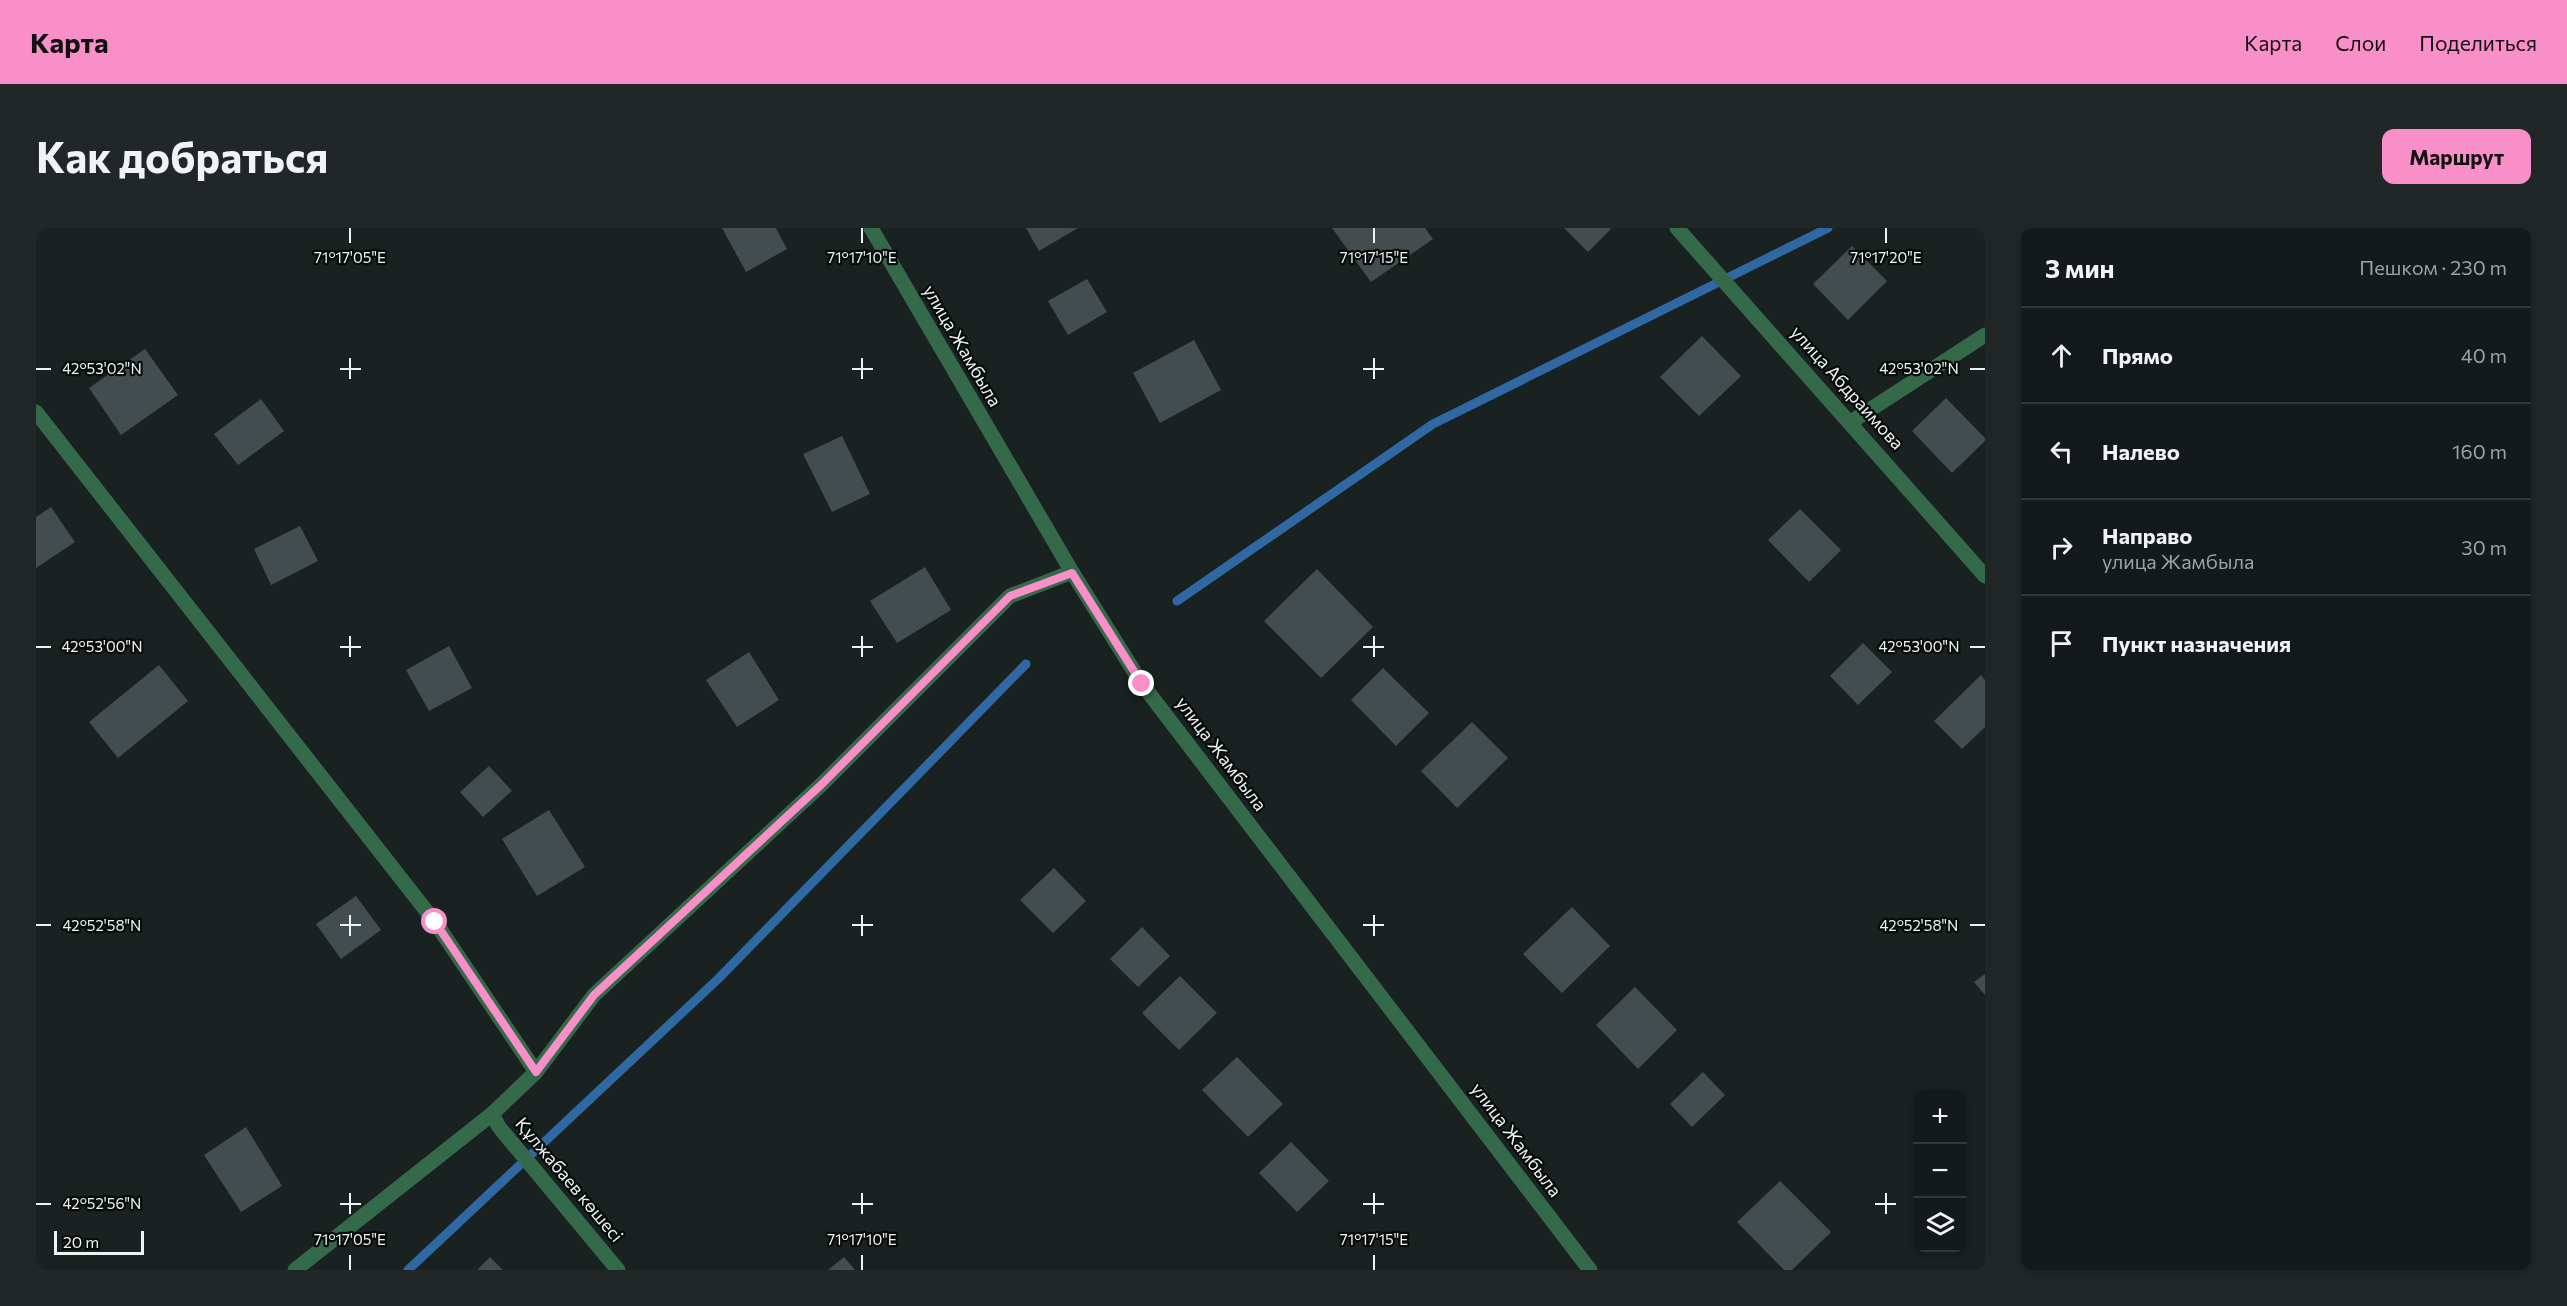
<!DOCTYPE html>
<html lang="ru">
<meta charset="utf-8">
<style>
body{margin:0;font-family:Commissioner,sans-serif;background:#202726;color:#f1f3f6}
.controls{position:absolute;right:18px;bottom:18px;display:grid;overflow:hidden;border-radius:12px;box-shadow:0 3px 9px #0003}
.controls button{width:54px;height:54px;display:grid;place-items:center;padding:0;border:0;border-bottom:2px solid #323838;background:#131a19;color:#f1f3f6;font:30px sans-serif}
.scale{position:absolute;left:18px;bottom:15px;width:90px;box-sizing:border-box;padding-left:6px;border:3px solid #edf3f2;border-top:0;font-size:16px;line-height:21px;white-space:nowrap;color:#edf3f2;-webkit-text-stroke:4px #070b0a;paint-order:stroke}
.stop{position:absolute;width:18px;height:18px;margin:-14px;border:4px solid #f98fc9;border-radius:50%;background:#fff}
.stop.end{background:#f98fc9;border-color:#fff;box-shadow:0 2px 6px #0008}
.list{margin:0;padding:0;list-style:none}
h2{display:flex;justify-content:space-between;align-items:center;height:78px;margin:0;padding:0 24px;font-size:26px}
h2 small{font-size:20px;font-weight:400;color:#9da1a2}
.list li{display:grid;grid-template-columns:39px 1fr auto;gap:18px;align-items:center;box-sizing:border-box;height:96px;padding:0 24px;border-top:2px solid #323838}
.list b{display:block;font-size:22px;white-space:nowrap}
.list p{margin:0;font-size:20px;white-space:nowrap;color:#9da1a2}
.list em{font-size:20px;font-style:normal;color:#9da1a2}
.icon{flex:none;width:33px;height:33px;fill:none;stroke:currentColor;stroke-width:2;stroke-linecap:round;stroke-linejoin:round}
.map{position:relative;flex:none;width:1949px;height:1042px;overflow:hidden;border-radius:12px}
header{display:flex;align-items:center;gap:36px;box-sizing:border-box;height:84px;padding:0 30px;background:#f98fc9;color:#111}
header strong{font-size:28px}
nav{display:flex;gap:33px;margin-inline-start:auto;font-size:21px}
.intro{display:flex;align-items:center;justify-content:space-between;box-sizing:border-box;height:144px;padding:0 36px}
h1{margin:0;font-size:42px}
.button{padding:15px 27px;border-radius:12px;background:#f98fc9;color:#111;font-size:21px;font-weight:700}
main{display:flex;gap:36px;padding:0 36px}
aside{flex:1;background:#131a19;border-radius:12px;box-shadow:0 3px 9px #0003}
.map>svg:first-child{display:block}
</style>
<header>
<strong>Карта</strong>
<nav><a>Карта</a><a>Слои</a><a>Поделиться</a></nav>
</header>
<div class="intro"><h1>Как добраться</h1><a class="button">Маршрут</a></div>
<main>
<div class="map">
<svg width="1949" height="1042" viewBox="0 0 1949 1042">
<rect width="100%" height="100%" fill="#192221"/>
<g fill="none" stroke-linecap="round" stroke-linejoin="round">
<!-- stream -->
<path stroke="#2f68a2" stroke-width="9" d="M1141,373l256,-177 395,-196
M372,1042l310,-291 308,-315"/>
</g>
<!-- building -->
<path fill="#434d50" d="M686,0h54l11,21 -41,23z
M990,0h52l-39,23z
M1296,0h93l8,11 -62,43z
M1528,0h46l1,1 -23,23z
M1816,18l35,35 -39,39 -35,-36z
M1051,51l20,33 -39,23 -20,-34z
M1666,108l39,40 -42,40 -39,-39z
M1158,112l27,50 -61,33 -27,-50z
M109,121l33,46 -57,40 -32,-47z
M1910,170l39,40v3l-33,32 -40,-42z
M225,171l23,32 -46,34 -24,-31z
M806,208l28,58 -38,18 -29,-58z
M15,279l24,35 -39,26v-51z
M1764,281l41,41 -32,32 -41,-42z
M264,298l18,35 -47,24 -17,-36z
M889,339l26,43 -54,33 -27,-42z
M1281,341l56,58 -52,51 -57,-57z
M1827,415l29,29 -34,33 -28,-29z
M413,418l23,42 -43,23 -23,-41z
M713,424l30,48 -42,27 -31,-47z
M123,437l29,36 -70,57 -29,-36z
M1347,440l46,45 -33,33 -45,-46z
M1945,447l4,5v47l-23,22 -28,-28z
M1436,494l36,36 -51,50 -36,-37z
M453,538l23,25 -29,26 -23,-25z
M513,582l36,57 -48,29 -35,-57z
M1018,640l32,33 -33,32 -33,-33z
M320,668l25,34 -40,29 -25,-35z
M1536,679l38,39 -48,47 -39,-39z
M1106,699l28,29 -32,31 -28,-28z
M1949,746v21l-11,-13z
M1144,748l37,37 -38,37 -37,-37z
M1599,759l42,43 -39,39 -42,-44z
M1201,829l46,47 -35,33 -46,-47z
M1667,844l22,23 -33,32 -22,-23z
M210,899l36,59 -41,26 -37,-57z
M1255,914l38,39 -32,31 -38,-39z
M1744,953l51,51 -39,38h-8l-47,-48z
M454,1029l13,13h-26z
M808,1029l11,13h-27z"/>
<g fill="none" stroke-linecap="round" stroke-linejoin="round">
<!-- lane -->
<path stroke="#346949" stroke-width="15" d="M0,184l399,510 101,150
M259,1042l197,-156 44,-42 58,-77 228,-211 188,-188 62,-24"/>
<!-- street -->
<path stroke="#346949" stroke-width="15" d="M835,0l201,344 70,112 448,586
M1641,0l308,348
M1815,194l134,-87
M456,886l7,13 119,143"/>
</g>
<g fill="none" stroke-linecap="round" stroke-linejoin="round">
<!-- route -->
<path stroke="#f98fc9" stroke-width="8" d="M399,694l101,150 58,-77 228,-211 188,-188 62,-23 70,111"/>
</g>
<!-- ticks -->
<path fill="none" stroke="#edf3f2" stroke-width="2" d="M314,0v15M826,0v15M1338,0v15M1850,0v15M314,130v21M826,130v21M1338,130v21M0,141h15M304,141h21M816,141h21M1327,141h21M1934,141h15M314,408v21M826,408v21M1338,408v21M0,419h15M304,419h21M816,419h21M1327,419h21M1934,419h15M314,687v21M826,687v21M1338,687v21M0,697h15M304,697h21M816,697h21M1327,697h21M1934,697h15M314,965v21M826,965v21M1338,965v21M1850,965v21M0,976h15M304,976h21M816,976h21M1327,976h21M1839,976h21M314,1027v15M826,1027v15M1338,1027v15"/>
<g text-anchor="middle" stroke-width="4.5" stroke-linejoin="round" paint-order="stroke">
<!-- street labels -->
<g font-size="18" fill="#edf3f2" stroke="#070b0a">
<text transform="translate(926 118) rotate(60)" y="6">улица Жамбыла</text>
<text transform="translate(1811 160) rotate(48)" y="6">улица Абдраимова</text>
<text transform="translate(1185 526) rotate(53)" y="6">улица Жамбыла</text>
<text transform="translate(1480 912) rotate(53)" y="6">улица Жамбыла</text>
<text transform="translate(533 952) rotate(50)" y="6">Құлжабаев көшесі</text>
</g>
</g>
<g font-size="15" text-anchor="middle" fill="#edf3f2" stroke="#070b0a" stroke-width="4.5" stroke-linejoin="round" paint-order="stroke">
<text x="314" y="35">71°17'05"E</text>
<text x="826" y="35">71°17'10"E</text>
<text x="1338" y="35">71°17'15"E</text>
<text x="1850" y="35">71°17'20"E</text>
<text x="66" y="146">42°53'02"N</text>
<text x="1883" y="146">42°53'02"N</text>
<text x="66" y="424">42°53'00"N</text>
<text x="1883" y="424">42°53'00"N</text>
<text x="66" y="703">42°52'58"N</text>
<text x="1883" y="703">42°52'58"N</text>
<text x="66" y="981">42°52'56"N</text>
<text x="314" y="1017">71°17'05"E</text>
<text x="826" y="1017">71°17'10"E</text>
<text x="1338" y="1017">71°17'15"E</text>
</g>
</svg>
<div class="controls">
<button>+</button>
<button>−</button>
<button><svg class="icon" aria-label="layers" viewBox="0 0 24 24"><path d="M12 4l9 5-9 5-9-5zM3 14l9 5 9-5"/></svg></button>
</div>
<div class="scale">20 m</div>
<div class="stop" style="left:399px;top:694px"></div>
<div class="stop end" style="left:1106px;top:456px"></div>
</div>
<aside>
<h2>3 мин<small>Пешком · 230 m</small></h2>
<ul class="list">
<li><svg class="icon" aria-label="ahead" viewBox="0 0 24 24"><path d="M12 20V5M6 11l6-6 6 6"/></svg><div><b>Прямо</b></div><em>40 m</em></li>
<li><svg class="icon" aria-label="left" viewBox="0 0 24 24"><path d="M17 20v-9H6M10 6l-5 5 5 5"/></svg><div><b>Налево</b></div><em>160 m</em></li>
<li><svg class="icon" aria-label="right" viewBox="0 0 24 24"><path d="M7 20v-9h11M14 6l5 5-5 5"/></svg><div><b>Направо</b><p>улица Жамбыла</p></div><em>30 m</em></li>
<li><svg class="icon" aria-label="arrive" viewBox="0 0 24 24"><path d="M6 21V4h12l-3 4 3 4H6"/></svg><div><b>Пункт назначения</b></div></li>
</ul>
</aside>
</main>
